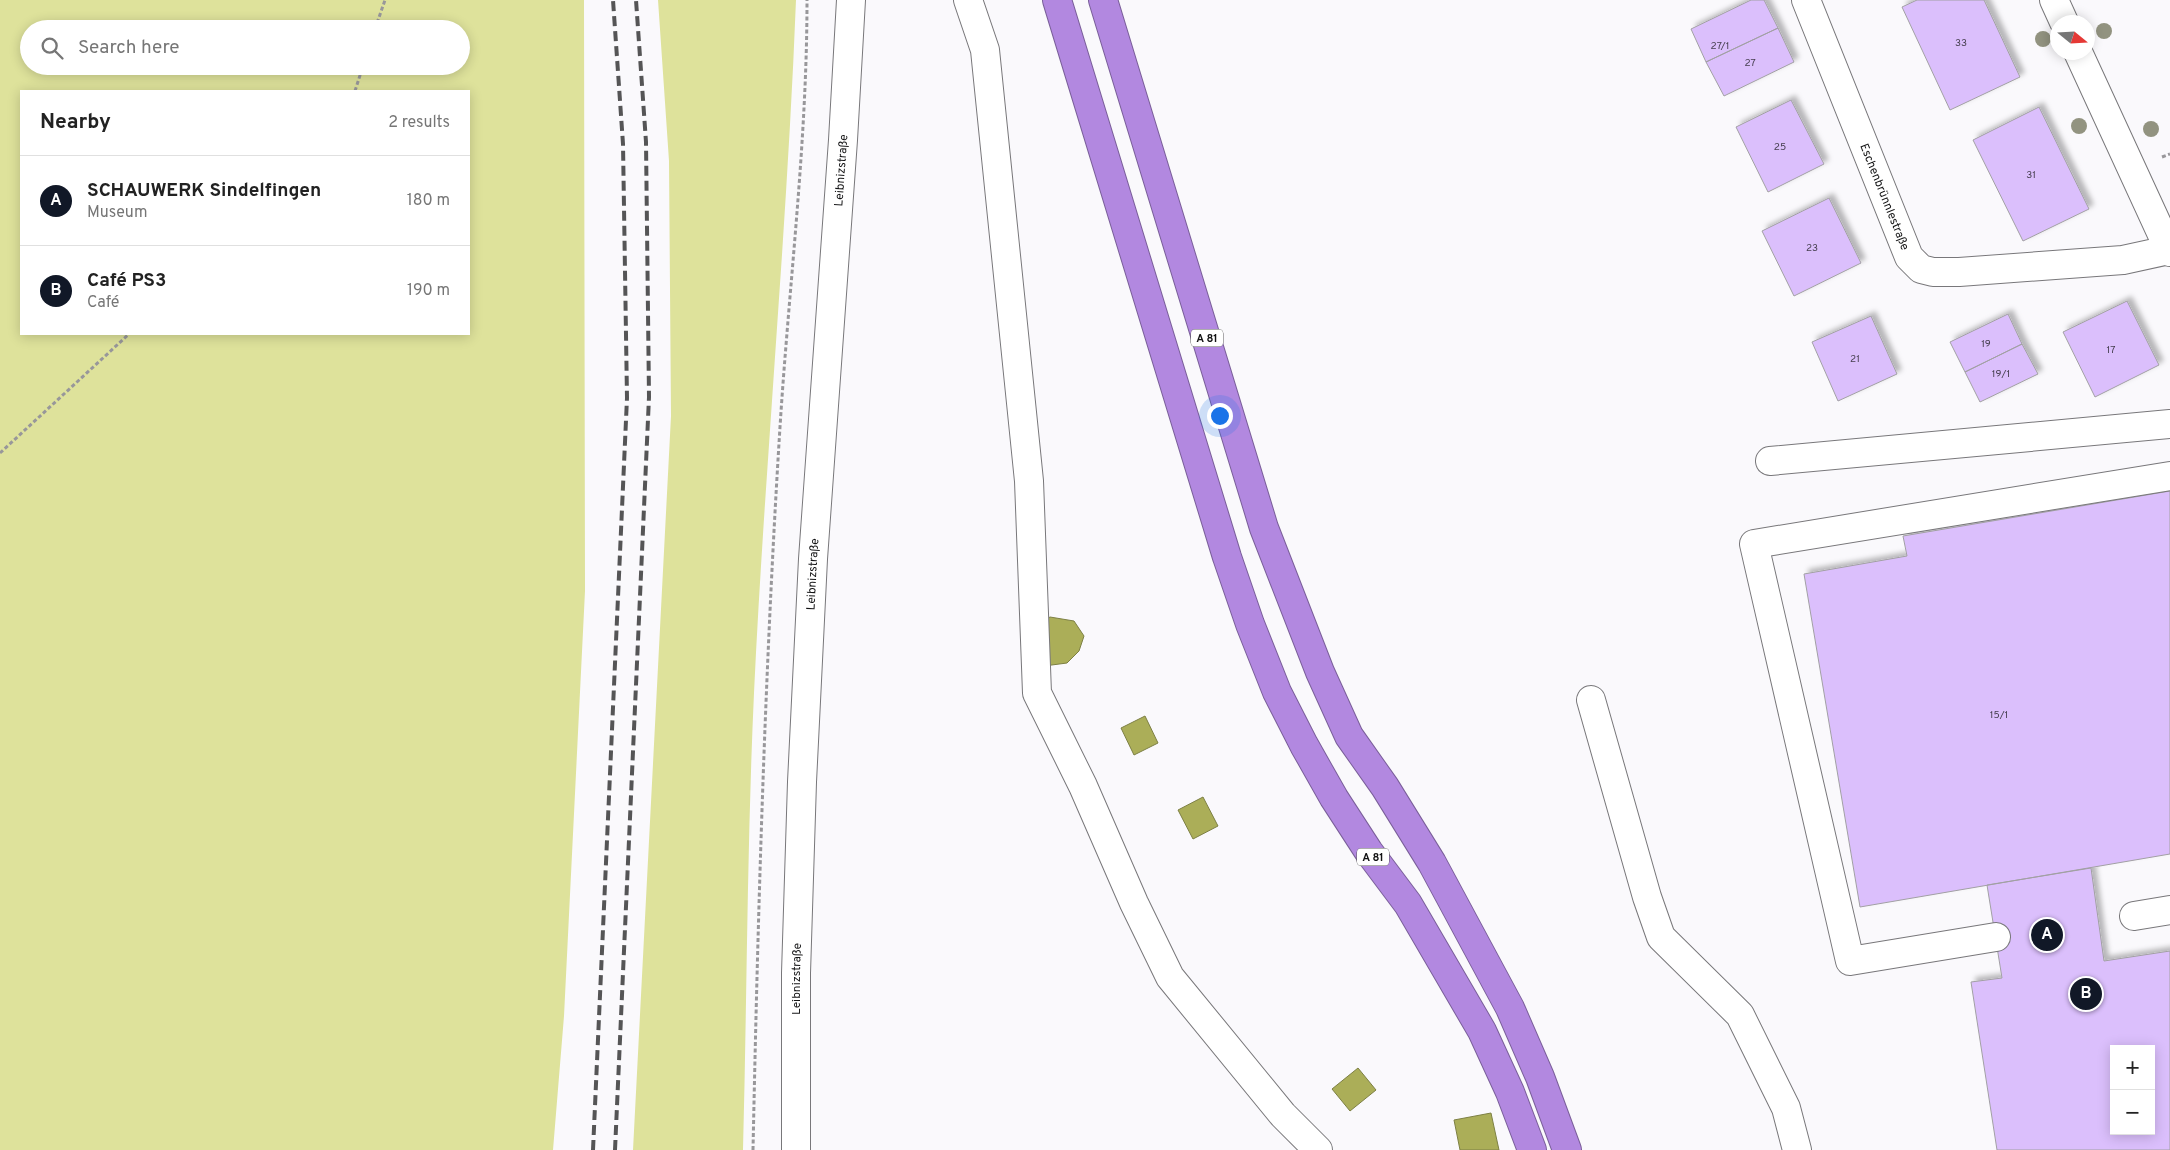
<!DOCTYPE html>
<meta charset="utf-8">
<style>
body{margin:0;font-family:Overpass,sans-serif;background:#f6f6f6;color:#222}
.controls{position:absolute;right:15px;bottom:15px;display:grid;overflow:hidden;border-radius:0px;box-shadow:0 2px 12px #0003}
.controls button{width:45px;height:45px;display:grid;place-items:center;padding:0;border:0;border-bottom:1px solid #e0e0e0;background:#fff;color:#222;font:25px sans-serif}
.compass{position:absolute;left:2050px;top:15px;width:45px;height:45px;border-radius:50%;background:#fff;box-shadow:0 2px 12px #0003;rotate:108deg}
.you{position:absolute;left:1219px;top:415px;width:18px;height:18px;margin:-12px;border:4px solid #fff;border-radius:50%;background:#1a73e8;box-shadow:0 0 0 8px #1a73e833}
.badge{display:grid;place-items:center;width:32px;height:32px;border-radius:50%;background:#111827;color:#fff;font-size:16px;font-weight:700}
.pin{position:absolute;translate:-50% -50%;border:2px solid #fff;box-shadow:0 1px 5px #0006}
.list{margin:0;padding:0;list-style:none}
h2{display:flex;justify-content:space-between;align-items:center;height:65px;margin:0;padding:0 20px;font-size:21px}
h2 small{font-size:16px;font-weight:400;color:#767676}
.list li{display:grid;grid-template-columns:32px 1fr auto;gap:15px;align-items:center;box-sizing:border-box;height:90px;padding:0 20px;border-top:1px solid #e0e0e0}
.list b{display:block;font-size:19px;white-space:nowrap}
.list p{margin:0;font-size:16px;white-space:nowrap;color:#767676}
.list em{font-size:16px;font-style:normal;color:#767676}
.icon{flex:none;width:28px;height:28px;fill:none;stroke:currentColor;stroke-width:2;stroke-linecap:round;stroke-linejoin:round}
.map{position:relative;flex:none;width:2170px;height:1150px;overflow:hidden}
.search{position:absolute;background:#fff;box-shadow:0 2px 12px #0003;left:20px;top:20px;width:450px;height:55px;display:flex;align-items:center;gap:12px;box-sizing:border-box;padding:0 18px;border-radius:28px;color:#767676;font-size:19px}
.panel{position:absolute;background:#fff;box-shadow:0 2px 12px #0003;left:20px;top:90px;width:450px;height:245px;border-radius:0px}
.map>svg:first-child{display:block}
</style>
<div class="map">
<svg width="2170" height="1150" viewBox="0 0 2170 1150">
<defs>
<filter id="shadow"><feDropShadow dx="4.5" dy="-4.5" stdDeviation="2.5" flood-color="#0004"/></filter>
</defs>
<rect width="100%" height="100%" fill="#faf9fc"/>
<!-- green -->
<path fill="#dee29b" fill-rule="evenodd" d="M0,0h584l1,591 -21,425 -11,134h-553zM29,29h432v37h-432zM21,91h448v243h-448z
M658,0h138c-9,231 -31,462 -42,693 -7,152 -7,305 -11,457h-110l38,-734 -2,-255z"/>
<!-- water -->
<path fill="#abae58" stroke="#7d8044" d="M1050,617l24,4 10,15 -5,15 -12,12 -23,3 -11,-39z
M1145,716l13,27 -24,12 -13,-27z
M1203,797l15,29 -25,13 -15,-29z
M1358,1068l18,22 -26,21 -18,-22z
M1491,1113l8,37h-39l-6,-30z"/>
<!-- building -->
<path fill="#dbbffc" stroke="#a2a0a4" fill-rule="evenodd" filter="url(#shadow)" d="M1751,0h13l14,28 -72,34 -15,-33z
M1917,0h67l36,77 -70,33 -48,-103z
M1778,28l16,34 -70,34 -18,-34z
M1791,100l33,64 -56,28 -32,-65z
M2039,107l50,102 -66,32 -50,-101z
M1829,198l32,65 -67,33 -32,-65z
M2127,301l32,64 -64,32 -32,-65z
M2008,314l14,30 -57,28 -15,-30z
M1871,316l26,58 -59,27 -26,-59z
M2022,344l16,30 -58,28 -15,-30z
M2170,491v363l-310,53 -56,-333 103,-18 -4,-20z
M2091,868l13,93 66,-10v199h-173l-26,-168 31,-4 -15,-93zM2114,1049h37v82h-37z"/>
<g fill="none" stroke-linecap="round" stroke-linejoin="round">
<!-- minor casing -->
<g stroke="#78777a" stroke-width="30">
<g id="minor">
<path d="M968,0l17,50 44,431 8,212 46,93 51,117 36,74 113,138 35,35"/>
<path id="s1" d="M1806,0l103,257 12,12 12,3h26l164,-12 46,-10"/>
<path d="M2054,0l10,22"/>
<path d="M2078,52l92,200"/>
<path d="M1770,461l400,-37"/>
<path d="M1591,700l56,197 14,40 79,78 46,93 11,42"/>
<path d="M2134,916l36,-6"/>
<path d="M1996,937l-146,24 -96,-417 416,-68"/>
<path id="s2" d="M796,1150v-177l6,-191 11,-223 30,-419 8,-140"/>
</g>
</g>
<!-- highway casing -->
<g stroke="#7a5f99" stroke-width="30">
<path id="highway" d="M1057,0l170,557 23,67 27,68 27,53 30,53 35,54 39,52 74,127 28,61 22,58
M1103,0l161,528 56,144 29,64 36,51 47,76 78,145 30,69 27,73"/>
</g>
<!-- path -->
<path stroke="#98979a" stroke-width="3" stroke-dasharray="4 2.5" stroke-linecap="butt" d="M375,29l10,-29
M355,91l8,-25
M2162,157l8,-3
M0,453l129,-119
M753,1150c5,-241 12,-482 27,-723 9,-142 27,-284 27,-427"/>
<!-- minor -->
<use href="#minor" stroke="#fff" stroke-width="28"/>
<!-- highway -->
<use href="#highway" stroke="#b288e0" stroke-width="28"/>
<!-- rail -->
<path stroke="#555556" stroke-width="4" stroke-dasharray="10 5" stroke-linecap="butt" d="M593,1150l34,-752 -4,-254 -10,-144
M615,1150l34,-753 -3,-255 -10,-142"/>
</g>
<!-- trees -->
<g fill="#929380">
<circle cx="2104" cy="31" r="8"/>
<circle cx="2043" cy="39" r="8"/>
<circle cx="2079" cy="126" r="8"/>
<circle cx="2151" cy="129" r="8"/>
</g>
<g text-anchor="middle" stroke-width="5" stroke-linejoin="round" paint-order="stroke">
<!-- number labels -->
<g font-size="10" fill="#453e4e">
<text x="1961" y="46">33</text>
<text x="1720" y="49">27/1</text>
<text x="1750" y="66">27</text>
<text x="1780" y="150">25</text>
<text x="2031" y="178">31</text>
<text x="1812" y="251">23</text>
<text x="1986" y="347">19</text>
<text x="2111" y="353">17</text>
<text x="1855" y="362">21</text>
<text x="2001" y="377">19/1</text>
<text x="1999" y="718">15/1</text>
</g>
<!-- shield labels -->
<g fill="#fff" stroke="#5a5a5a" stroke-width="1">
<rect x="1191" y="329.5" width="32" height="17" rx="4"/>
<rect x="1357" y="848.5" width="32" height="17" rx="4"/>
</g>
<g font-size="11" font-weight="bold" fill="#131314">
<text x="1207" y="342">A 81</text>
<text x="1373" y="861">A 81</text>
</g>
<!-- street labels -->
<g font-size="12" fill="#131314" stroke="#fff">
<text dy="4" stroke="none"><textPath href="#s2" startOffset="981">Leibnizstraße</textPath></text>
<text dy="4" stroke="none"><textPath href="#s1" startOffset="212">Eschenbrünnlestraße</textPath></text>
<text dy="4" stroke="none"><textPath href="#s2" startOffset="576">Leibnizstraße</textPath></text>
<text dy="4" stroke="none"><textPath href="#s2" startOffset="171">Leibnizstraße</textPath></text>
</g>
</g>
</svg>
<div class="controls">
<button>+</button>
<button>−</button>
</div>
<svg class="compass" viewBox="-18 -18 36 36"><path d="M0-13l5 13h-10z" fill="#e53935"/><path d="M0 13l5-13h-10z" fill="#767676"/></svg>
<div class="you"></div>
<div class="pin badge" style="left:2047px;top:935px">A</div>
<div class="pin badge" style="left:2086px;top:994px">B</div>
<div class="search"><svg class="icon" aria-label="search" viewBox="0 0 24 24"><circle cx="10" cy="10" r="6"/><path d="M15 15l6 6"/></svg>Search here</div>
<section class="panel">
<h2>Nearby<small>2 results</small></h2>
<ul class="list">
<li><span class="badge">A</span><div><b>SCHAUWERK Sindelfingen</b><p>Museum</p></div><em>180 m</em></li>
<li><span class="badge">B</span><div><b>Café PS3</b><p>Café</p></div><em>190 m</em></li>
</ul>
</section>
</div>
